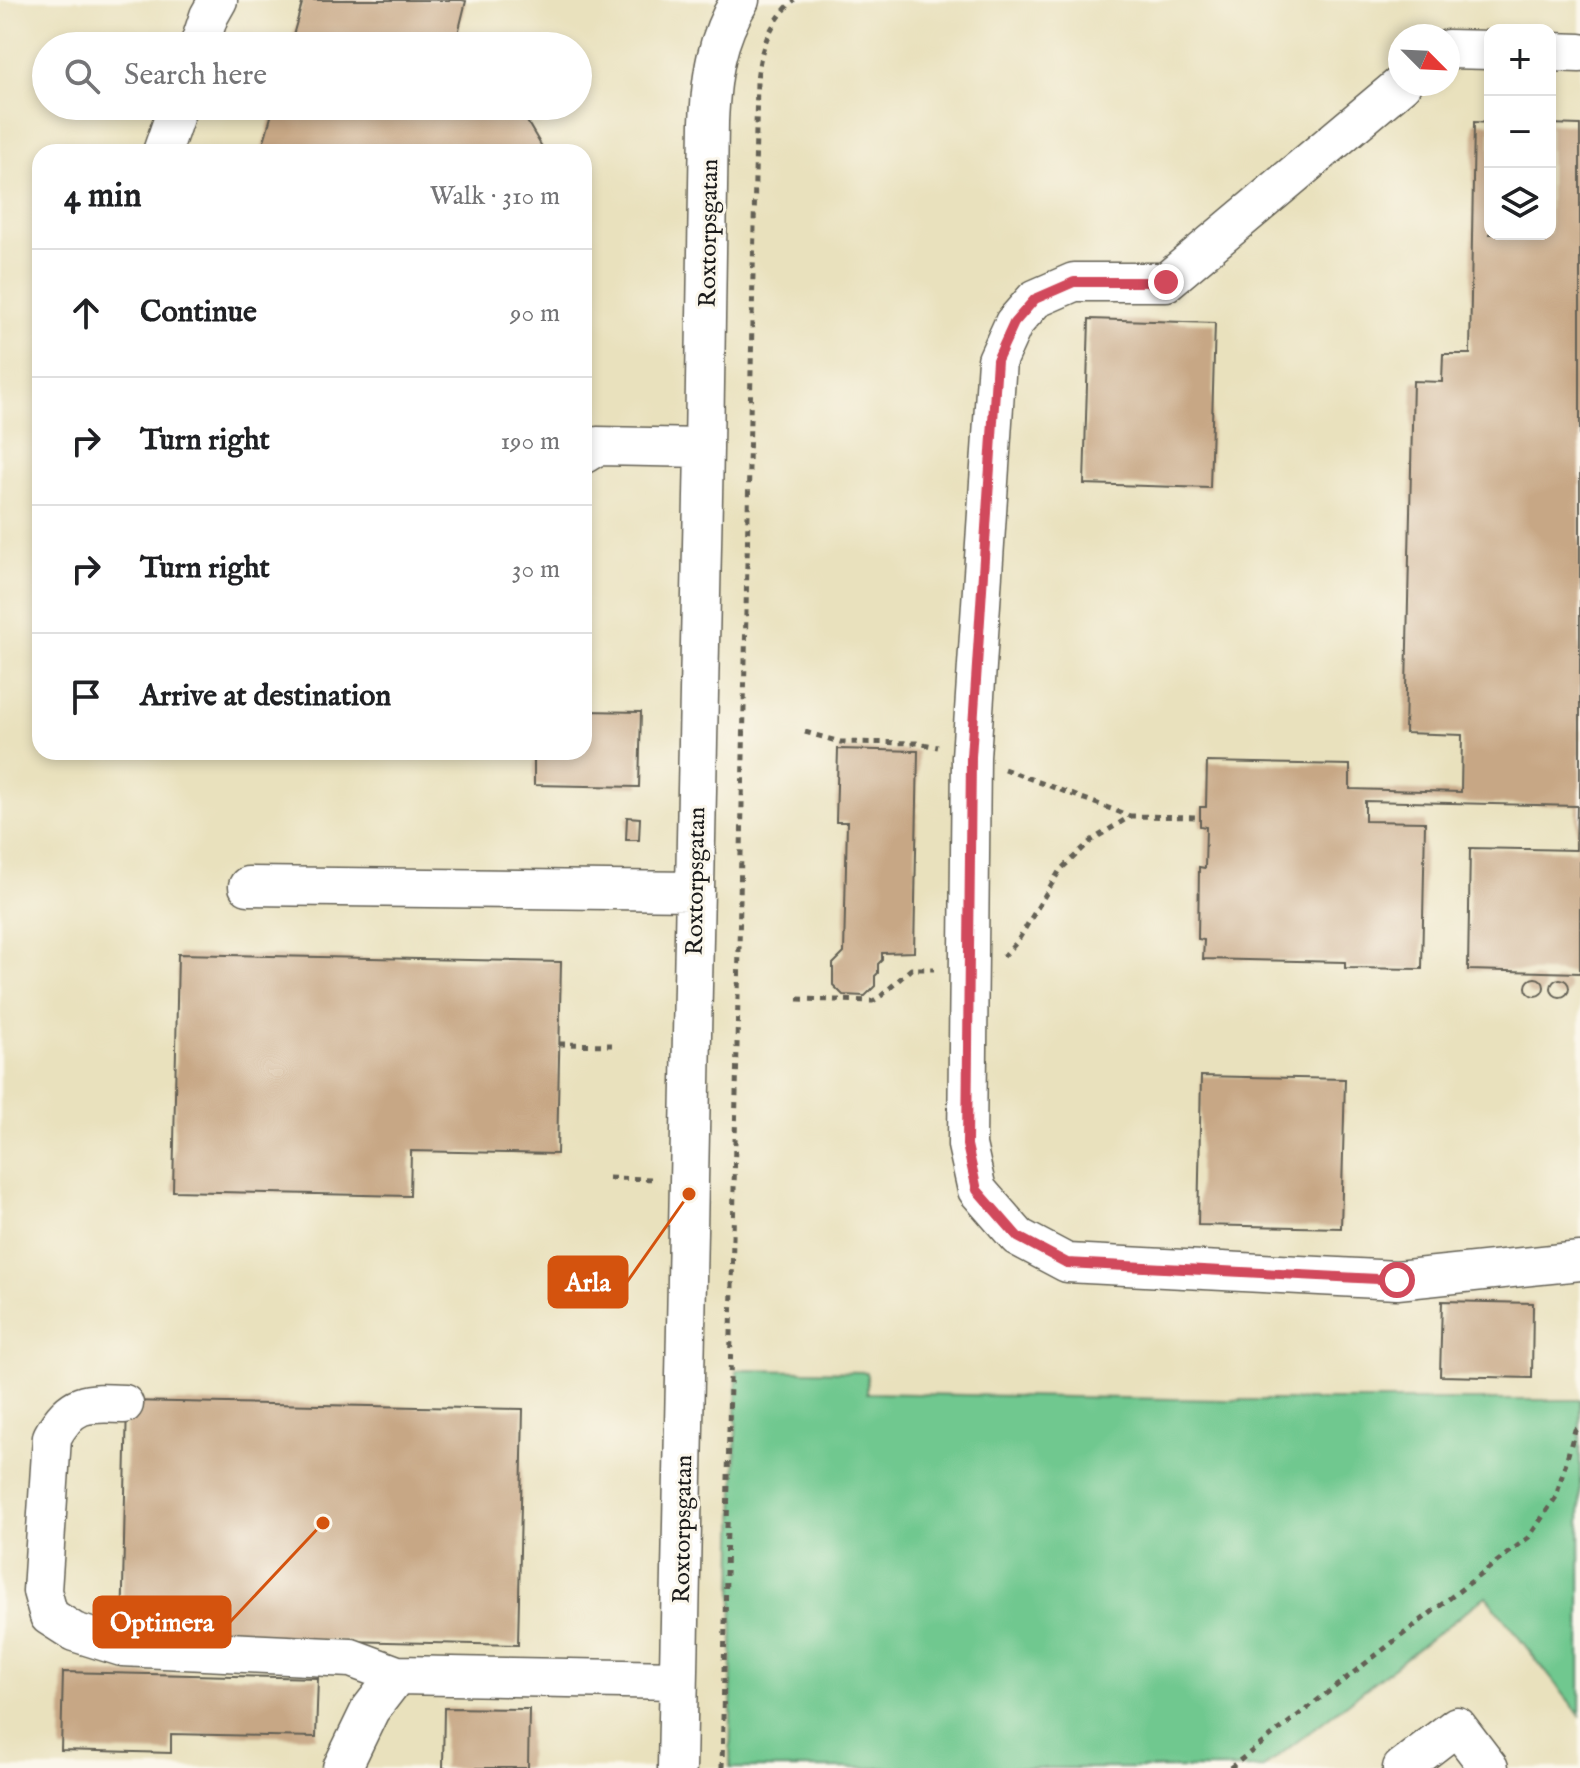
<!DOCTYPE html>
<meta charset="utf-8">
<style>
body{margin:0;font-family:"IM FELL English",serif;background:#f6f6f6;color:#202124}
.controls{position:absolute;right:24px;top:24px;display:grid;overflow:hidden;border-radius:16px;box-shadow:0 4px 12px #0003}
.controls button{width:72px;height:72px;display:grid;place-items:center;padding:0;border:0;border-bottom:2px solid #e0e0e0;background:#fff;color:#202124;font:40px sans-serif}
.compass{position:absolute;left:1388px;top:24px;width:72px;height:72px;border-radius:50%;background:#fff;box-shadow:0 4px 12px #0003;rotate:114deg}
.stop{position:absolute;width:24px;height:24px;margin:-18px;border:6px solid #d1495b;border-radius:50%;background:#fff}
.stop.end{background:#d1495b;border-color:#fff;box-shadow:0 2px 8px #0008}
.list{margin:0;padding:0;list-style:none}
h2{display:flex;justify-content:space-between;align-items:center;height:104px;margin:0;padding:0 32px;font-size:34px}
h2 small{font-size:26px;font-weight:400;color:#757577}
.list li{display:grid;grid-template-columns:52px 1fr auto;gap:24px;align-items:center;box-sizing:border-box;height:128px;padding:0 32px;border-top:2px solid #e0e0e0}
.list b{display:block;font-size:30px;white-space:nowrap}
.list em{font-size:26px;font-style:normal;color:#757577}
.icon{flex:none;width:44px;height:44px;fill:none;stroke:currentColor;stroke-width:2;stroke-linecap:round;stroke-linejoin:round}
.map{position:relative;flex:none;width:1580px;height:1768px;overflow:hidden}
.search{position:absolute;background:#fff;box-shadow:0 4px 12px #0003;left:32px;top:32px;width:560px;height:88px;display:flex;align-items:center;gap:20px;box-sizing:border-box;padding:0 28px;border-radius:44px;color:#757577;font-size:30px}
.panel{position:absolute;background:#fff;box-shadow:0 4px 12px #0003;left:32px;top:144px;width:560px;height:616px;border-radius:24px}
.map>svg:first-child{display:block}
</style>
<div class="map">
<svg width="1580" height="1768" viewBox="0 0 1580 1768">
<rect width="100%" height="100%" fill="#fbf7ec"/>
<filter id="ink" filterUnits="userSpaceOnUse"><feTurbulence type="fractalNoise" baseFrequency=".0125" numOctaves="2"/><feDisplacementMap in="SourceGraphic" scale="16" xChannelSelector="R" yChannelSelector="G"/><feConvolveMatrix kernelMatrix="1 2 1 2 8 2 1 2 1" color-interpolation-filters="sRGB"/></filter>
<filter id="wash" filterUnits="userSpaceOnUse"><feTurbulence type="fractalNoise" baseFrequency=".006" numOctaves="4" result="noise"/><feDisplacementMap in="SourceGraphic" scale="32" xChannelSelector="R" yChannelSelector="G"/><feGaussianBlur stdDeviation="1.8" result="paint"/><feColorMatrix in="noise" values="0 0 0 0 0 0 0 0 0 0 0 0 0 0 0 0 0 1.4 0 .05"/><feComposite in="paint" operator="in"/></filter>
<g filter="url(#wash)">
<rect width="100%" height="100%" fill="#e9e1bd"/>
<!-- green -->
<path fill="#6fc88f" stroke="#467256" stroke-width="2" d="M737,1370l130,2v21l358,7h355v315l-94,-119 -223,172h-533z"/>
<g id="blocks">
<!-- building -->
<path fill="#c7a785" d="M303,0h159l4,1 -11,45h-165z
M274,106h244l27,46h-284z
M1474,122l16,1v111h60v-110l30,1v848l-112,-3 2,-122 106,2 1,-44 -212,-5v20l60,1 -3,147 -77,-1v-6l-142,-3 1,-19 -6,-1 1,-72 6,1 1,-41 -6,-1v-19h6l1,-45 143,3v24l111,3 1,-57 -57,-2 8,-352 29,1 1,-28h27z
M1089,319l126,4 -5,165 -126,-4z
M584,711l57,1 -2,75 -105,-2v-33h50z
M838,749l80,2 -4,201 -32,1v7l-4,4v9l-3,3v10l-10,10 -22,-1 -10,-10v-21l11,-11 3,-131h-11z
M627,817l13,1 -1,22h-13z
M178,954l383,8 -4,192 -146,-3 -1,45 -237,-5z
M1526 987a9 9 0 1 1 18 0a9 9 0 1 1-18 0Z
M1551 988a9 9 0 1 1 18 0a9 9 0 1 1-18 0Z
M1201,1076l144,3 -4,149 -143,-3z
M1442,1301l91,2 -1,75 -92,-2z
M127,1401l396,8 -5,236 -396,-9z
M63,1672l255,6 -2,59 -145,-3v19l-110,-3z
M444,1708l85,1 -1,59h-85z"/>
</g>
</g>
<g filter="url(#ink)">
<use href="#blocks" fill-opacity="0" stroke="#646154" stroke-width="2"/>
<g fill="none" stroke-linecap="round" stroke-linejoin="round">
<!-- minor casing -->
<g stroke="#646154" stroke-width="41">
<path id="minor" d="M199,46l10,-30 9,-16
M1448,49l42,1
M1550,52l30,1
M1402,84l-236,198h-92l-39,17 -21,24 -17,37 -26,397 -4,388 10,45 41,47 49,26 330,17 183,-19
M162,152l16,-46
M584,454l13,-8 107,2
M248,886l447,5
M124,1404c-37,-2 -53,-3 -72,33l-10,154 7,25 25,16 48,15 229,11 46,17 281,5
M342,1768l28,-58 27,-35
M677,1768l27,-1320 5,-326c2,-46 7,-83 31,-122
M1402,1768l55,-42 32,42"/>
</g>
<!-- path -->
<path stroke="#646154" stroke-width="5" stroke-dasharray="6 6" stroke-linecap="butt" d="M805,732l35,10 78,1 20,4
M1004,769l126,47
M1003,957l14,-15 43,-72 32,-30 39,-24 69,1
M798,999l75,2 8,-5 30,-27h23
M559,1044l53,1
M609,1178l48,1
M722,1768l35,-1687c3,-33 13,-58 37,-81
M1230,1768l299,-231 27,-40 19,-67 5,-3"/>
<!-- minor -->
<use href="#minor" stroke="#fff" stroke-width="38"/>
</g>
</g>
<g fill="none" stroke-linecap="round" stroke-linejoin="round" filter="url(#ink)">
<!-- route -->
<path stroke="#d1495b" stroke-width="10" d="M1166,282h-92l-39,17 -21,24 -17,37 -26,397 -4,388 10,45 41,47 49,26 330,17"/>
</g>
<g text-anchor="middle" stroke-width="6" stroke-linejoin="round" paint-order="stroke">
<!-- street labels -->
<g font-size="24" fill="#1c1c1c" stroke="#fbf7ec">
<text transform="translate(708 233) rotate(-89)" y="8">Roxtorpsgatan</text>
<text transform="translate(695 881) rotate(-89)" y="8">Roxtorpsgatan</text>
<text transform="translate(682 1529) rotate(-89)" y="8">Roxtorpsgatan</text>
</g>
</g>
<!-- callouts -->
<path fill="none" stroke="#d4530e" stroke-width="3" d="M689 1194L627 1282M323 1523L230 1622"/>
<g fill="#d4530e" stroke="#fbf7ec" stroke-width="3">
<circle cx="689" cy="1194" r="8"/>
<circle cx="323" cy="1523" r="8"/>
</g>
<g fill="#d4530e" stroke="#d4530e" stroke-width="3">
<rect x="549" y="1257" width="78" height="50" rx="8"/>
<rect x="94" y="1597" width="136" height="50" rx="8"/>
</g>
<g font-size="26" text-anchor="middle" font-weight="bold" fill="#fff">
<text x="588" y="1291">Arla</text>
<text x="162" y="1631">Optimera</text>
</g>
</svg>
<div class="controls">
<button>+</button>
<button>−</button>
<button><svg class="icon" aria-label="layers" viewBox="0 0 24 24"><path d="M12 4l9 5-9 5-9-5zM3 14l9 5 9-5"/></svg></button>
</div>
<svg class="compass" viewBox="-18 -18 36 36"><path d="M0-13l5 13h-10z" fill="#e53935"/><path d="M0 13l5-13h-10z" fill="#757577"/></svg>
<div class="stop" style="left:1397px;top:1280px"></div>
<div class="stop end" style="left:1166px;top:282px"></div>
<div class="search"><svg class="icon" aria-label="search" viewBox="0 0 24 24"><circle cx="10" cy="10" r="6"/><path d="M15 15l6 6"/></svg>Search here</div>
<section class="panel">
<h2>4 min<small>Walk · 310 m</small></h2>
<ul class="list">
<li><svg class="icon" aria-label="ahead" viewBox="0 0 24 24"><path d="M12 20V5M6 11l6-6 6 6"/></svg><div><b>Continue</b></div><em>90 m</em></li>
<li><svg class="icon" aria-label="right" viewBox="0 0 24 24"><path d="M7 20v-9h11M14 6l5 5-5 5"/></svg><div><b>Turn right</b></div><em>190 m</em></li>
<li><svg class="icon" aria-label="right" viewBox="0 0 24 24"><path d="M7 20v-9h11M14 6l5 5-5 5"/></svg><div><b>Turn right</b></div><em>30 m</em></li>
<li><svg class="icon" aria-label="arrive" viewBox="0 0 24 24"><path d="M6 21V4h12l-3 4 3 4H6"/></svg><div><b>Arrive at destination</b></div></li>
</ul>
</section>
</div>
